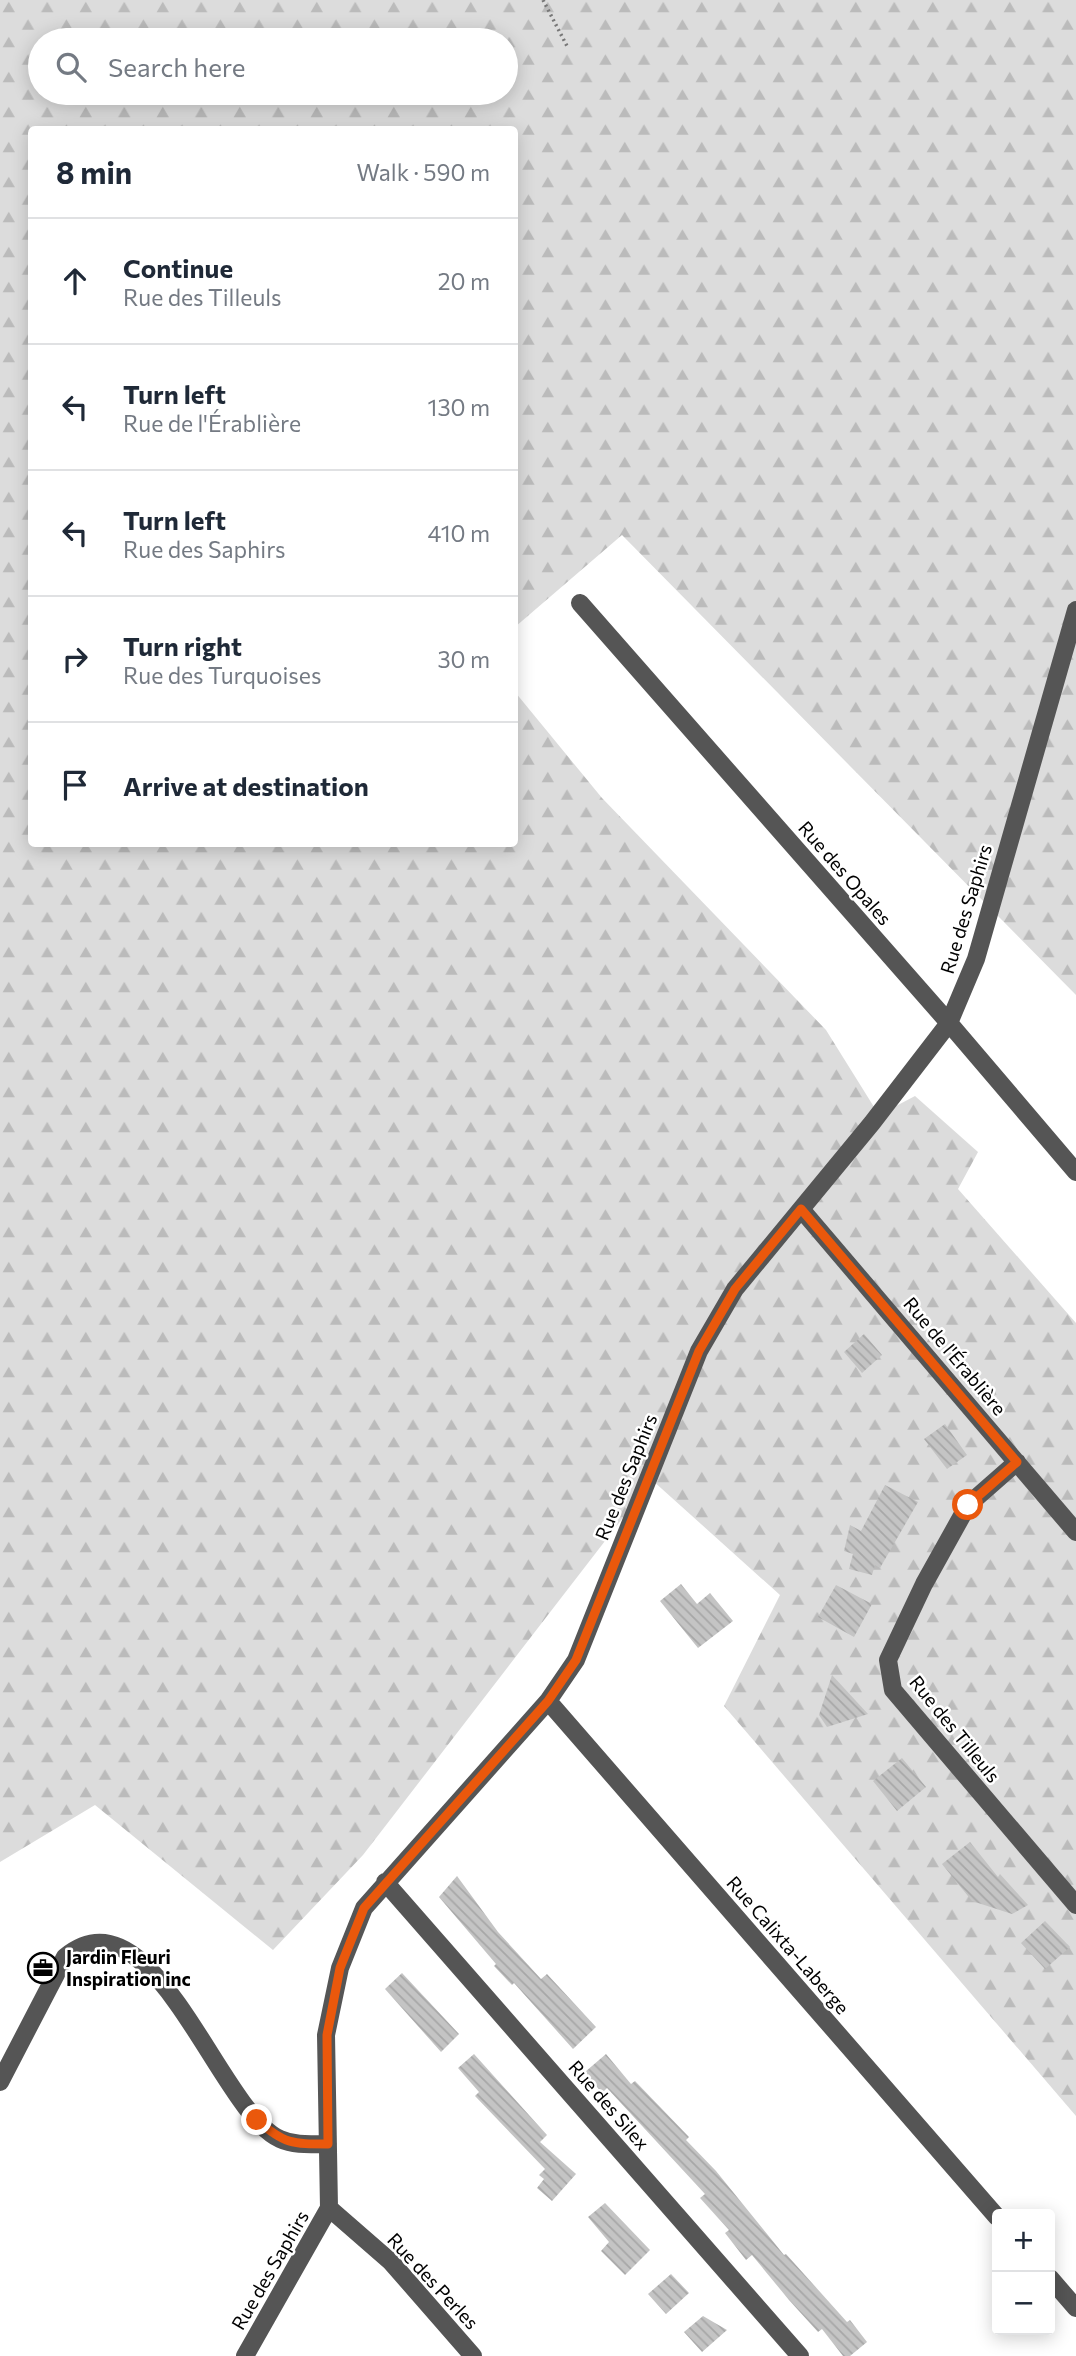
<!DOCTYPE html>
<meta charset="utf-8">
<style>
body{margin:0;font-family:Commissioner,sans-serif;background:#f2f2f3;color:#1f2937}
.controls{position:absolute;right:21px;bottom:21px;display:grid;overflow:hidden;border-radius:7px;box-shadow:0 4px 18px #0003}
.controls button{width:63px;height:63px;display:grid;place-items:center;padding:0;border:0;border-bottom:2px solid #e0e1e3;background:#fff;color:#1f2937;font:35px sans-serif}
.stop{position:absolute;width:21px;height:21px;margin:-16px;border:5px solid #ea580c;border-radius:50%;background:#fff}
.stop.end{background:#ea580c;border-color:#fff;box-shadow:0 2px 7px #0008}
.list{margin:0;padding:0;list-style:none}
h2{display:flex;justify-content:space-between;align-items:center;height:91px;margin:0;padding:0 28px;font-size:30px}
h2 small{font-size:23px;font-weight:400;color:#747a83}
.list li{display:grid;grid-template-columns:46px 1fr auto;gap:21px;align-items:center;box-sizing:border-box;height:126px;padding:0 28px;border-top:2px solid #e0e1e3}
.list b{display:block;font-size:26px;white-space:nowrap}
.list p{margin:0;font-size:23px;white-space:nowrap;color:#747a83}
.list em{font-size:23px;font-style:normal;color:#747a83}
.icon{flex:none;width:38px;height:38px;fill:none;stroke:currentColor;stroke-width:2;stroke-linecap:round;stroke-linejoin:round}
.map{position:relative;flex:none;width:1076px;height:2356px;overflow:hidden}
.search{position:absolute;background:#fff;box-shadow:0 4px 18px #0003;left:28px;top:28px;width:490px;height:77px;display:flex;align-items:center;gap:18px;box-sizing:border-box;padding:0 24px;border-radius:38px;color:#747a83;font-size:26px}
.panel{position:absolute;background:#fff;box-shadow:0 4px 18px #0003;left:28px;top:126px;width:490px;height:721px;border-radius:7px}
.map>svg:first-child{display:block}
</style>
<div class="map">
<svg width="1076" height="2356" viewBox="0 0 1076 2356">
<defs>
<pattern id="forest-firs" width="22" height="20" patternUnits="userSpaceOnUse" patternTransform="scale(1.75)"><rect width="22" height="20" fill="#dcdcdc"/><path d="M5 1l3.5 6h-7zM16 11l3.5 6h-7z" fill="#bbb"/></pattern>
<pattern id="building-back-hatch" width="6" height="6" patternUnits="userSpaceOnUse" patternTransform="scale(1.75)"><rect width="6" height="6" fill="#c4c4c4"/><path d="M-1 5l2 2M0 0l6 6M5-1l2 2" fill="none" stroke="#a7a7a7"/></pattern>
</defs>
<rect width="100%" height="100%" fill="#fff"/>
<!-- forest -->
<path fill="url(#forest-firs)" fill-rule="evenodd" d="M0,0h1076v995l-454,-460 -107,92 -1,-497h-482v714h482l1,-152 87,106 224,232 53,85 36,-19 63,56 -20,37 118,134v793l-352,-410 56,-111 -128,-115 -289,375 -90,95 -178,-145 -95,57zM40,40h466v53h-466z"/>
<!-- building -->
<path fill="url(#building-back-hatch)" d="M864,1334l18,21 -20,18 -18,-21z
M945,1424l22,31 -20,14 -23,-30z
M885,1485l33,17 -38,66 -5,-3 -3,10 -23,-6 4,-15 -9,-3 6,-26 11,6z
M681,1584l16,20 13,-11 23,28 -35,27 -38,-47z
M836,1585l36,19 -18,33 -36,-20z
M832,1675l36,39 -41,13 -8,-12z
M902,1758l24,29 -29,24 -24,-30z
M970,1842l28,35 2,-3 28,31 -16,9 -40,-13 -30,-37z
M457,1876l41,56 43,47 6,-5 49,53 -23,22 -59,-66 -2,2 -18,-19 2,-2 -57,-67z
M1045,1921l25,26 -25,22 -24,-26z
M402,1973l57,61 -18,18 -56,-63z
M474,2054l73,81 -7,7 36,32 -24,27 -15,-13 7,-9 -5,-4 6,-6 -70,-73 4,-4 -21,-24z
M606,2054l25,30 4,-3 54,56 -3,3 30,31 68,84 2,-1 61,68 3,-2 17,22 -17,14h-7l-21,-27 -4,3 -29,-32 -37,-45 -6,5 -21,-27 4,-3 -29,-32 5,-4 -98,-106 -5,5 -17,-21z
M605,2203l45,47 -25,25 -24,-24 8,-9 -21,-25z
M671,2274l18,19 -23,21 -18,-20z
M703,2316l24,14 -25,22 -18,-20z"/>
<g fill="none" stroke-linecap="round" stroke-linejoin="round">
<!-- path -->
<path stroke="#777" stroke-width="3.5" stroke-dasharray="2 3.5" stroke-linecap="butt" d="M543,0l25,48"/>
<!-- minor -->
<path stroke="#555" stroke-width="18" d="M580,603l369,420 127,149
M801,1209l275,323
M1017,1462l-49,43 -44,79 -36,76 5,30 183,215
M548,1701l449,516
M385,1882l415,474
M0,2082l65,-125c88,-72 154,155 215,182 15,7 32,5 48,5
M329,2208l62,54 82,94
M1050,2278l26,30
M245,2356l84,-148 -3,-173 14,-67 24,-60 184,-207 28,-41 123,-309 36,-62 137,-166 77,-100 27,-64 100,-349"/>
</g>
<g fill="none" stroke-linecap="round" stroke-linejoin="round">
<!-- route -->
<path stroke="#ea580c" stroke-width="9" d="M257,2120c27,24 35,24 71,24l-1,-109 13,-67 24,-60 184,-207 28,-41 123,-309 36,-62 66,-80 216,253 -49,43"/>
</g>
<!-- icons -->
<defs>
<g id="office-ring" transform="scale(1.575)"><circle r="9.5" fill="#fff" stroke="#000" stroke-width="1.5"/><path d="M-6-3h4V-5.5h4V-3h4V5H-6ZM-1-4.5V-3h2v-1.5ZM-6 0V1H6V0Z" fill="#000"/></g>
</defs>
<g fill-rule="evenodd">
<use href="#office-ring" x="43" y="1968"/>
</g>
<g text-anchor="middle" stroke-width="5" stroke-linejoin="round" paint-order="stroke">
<!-- street labels -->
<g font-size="19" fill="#000" stroke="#fff">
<text transform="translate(845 873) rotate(49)" y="7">Rue des Opales</text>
<text transform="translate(966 909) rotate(-73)" y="7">Rue des Saphirs</text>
<text transform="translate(955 1356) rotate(50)" y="7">Rue de l'Érablière</text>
<text transform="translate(626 1477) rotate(-68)" y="7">Rue des Saphirs</text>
<text transform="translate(955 1729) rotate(51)" y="7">Rue des Tilleuls</text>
<text transform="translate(788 1945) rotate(49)" y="7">Rue Calixta-Laberge</text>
<text transform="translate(609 2105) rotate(49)" y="7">Rue des Silex</text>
<text transform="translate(270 2270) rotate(-60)" y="7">Rue des Saphirs</text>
<text transform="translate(433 2281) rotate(47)" y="7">Rue des Perles</text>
</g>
<!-- poi labels -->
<g font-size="19" font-weight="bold" fill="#000" stroke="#fff" text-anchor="start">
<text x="66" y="1964">Jardin Fleuri<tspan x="66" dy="22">Inspiration inc</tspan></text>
</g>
</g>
</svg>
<div class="controls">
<button>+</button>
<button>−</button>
</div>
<div class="stop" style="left:968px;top:1505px"></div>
<div class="stop end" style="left:257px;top:2120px"></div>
<div class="search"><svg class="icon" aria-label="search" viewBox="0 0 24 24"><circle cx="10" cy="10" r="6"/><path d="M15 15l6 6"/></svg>Search here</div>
<section class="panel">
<h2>8 min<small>Walk · 590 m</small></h2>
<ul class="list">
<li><svg class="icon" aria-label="ahead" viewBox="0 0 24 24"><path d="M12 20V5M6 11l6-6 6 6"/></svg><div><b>Continue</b><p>Rue des Tilleuls</p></div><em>20 m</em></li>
<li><svg class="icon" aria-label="left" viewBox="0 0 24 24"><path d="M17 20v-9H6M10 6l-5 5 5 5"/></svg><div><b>Turn left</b><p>Rue de l'Érablière</p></div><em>130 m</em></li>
<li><svg class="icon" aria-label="left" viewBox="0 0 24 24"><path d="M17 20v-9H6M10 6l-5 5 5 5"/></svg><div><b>Turn left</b><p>Rue des Saphirs</p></div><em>410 m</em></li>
<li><svg class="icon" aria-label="right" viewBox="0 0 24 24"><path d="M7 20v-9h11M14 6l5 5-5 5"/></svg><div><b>Turn right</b><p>Rue des Turquoises</p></div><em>30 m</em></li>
<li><svg class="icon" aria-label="arrive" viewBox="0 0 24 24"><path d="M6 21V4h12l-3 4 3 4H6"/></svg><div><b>Arrive at destination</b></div></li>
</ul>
</section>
</div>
